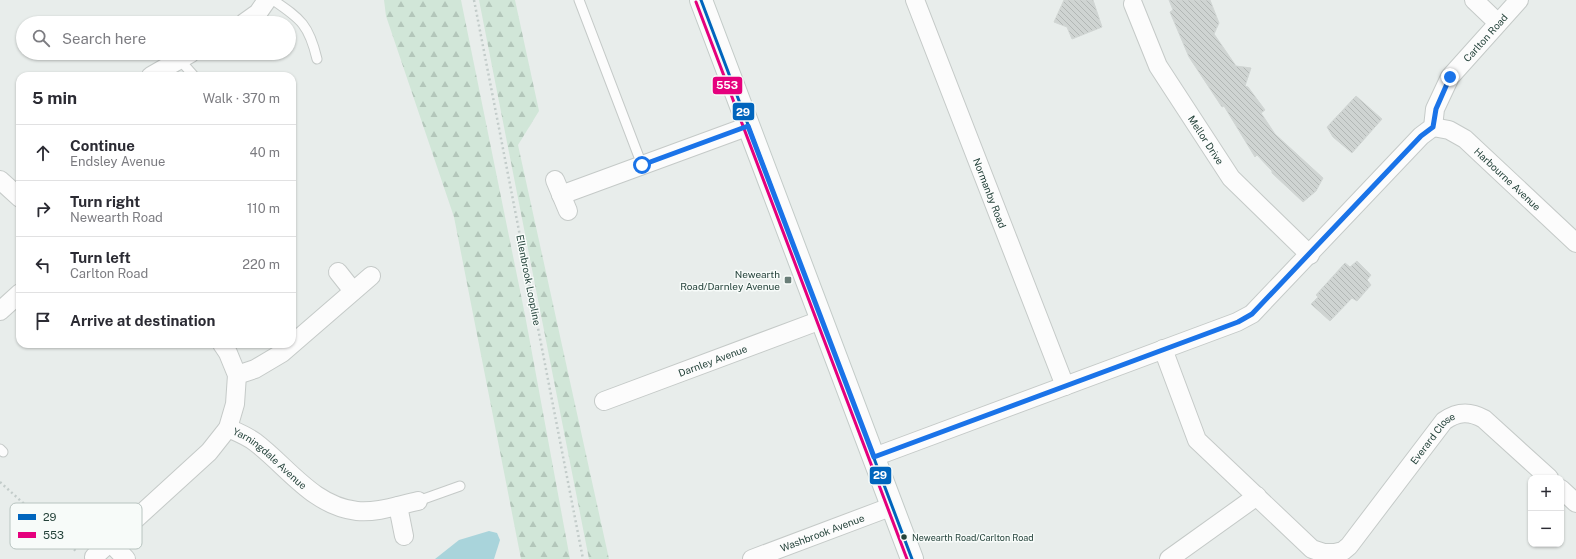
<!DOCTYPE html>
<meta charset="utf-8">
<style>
body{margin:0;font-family:"Public Sans",sans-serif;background:#f7f7f7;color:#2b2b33}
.controls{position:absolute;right:12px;bottom:12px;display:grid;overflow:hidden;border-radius:8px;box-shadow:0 1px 3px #0004}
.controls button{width:36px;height:36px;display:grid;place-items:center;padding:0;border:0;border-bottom:1px solid #e1e1e2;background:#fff;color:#2b2b33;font:20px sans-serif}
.stop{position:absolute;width:12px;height:12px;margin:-9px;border:3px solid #1a73e8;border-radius:50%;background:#fff}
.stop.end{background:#1a73e8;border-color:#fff;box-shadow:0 1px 4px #0008}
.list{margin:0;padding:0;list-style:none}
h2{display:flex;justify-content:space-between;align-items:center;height:52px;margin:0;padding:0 16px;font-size:17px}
h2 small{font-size:13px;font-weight:400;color:#7c7c81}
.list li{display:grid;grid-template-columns:26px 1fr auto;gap:12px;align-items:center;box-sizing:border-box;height:56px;padding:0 16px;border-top:1px solid #e1e1e2}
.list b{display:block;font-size:15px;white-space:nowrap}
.list p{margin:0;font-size:13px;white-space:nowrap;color:#7c7c81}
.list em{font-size:13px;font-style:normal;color:#7c7c81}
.icon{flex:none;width:22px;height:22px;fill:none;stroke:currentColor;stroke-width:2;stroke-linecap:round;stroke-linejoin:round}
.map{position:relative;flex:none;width:1576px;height:559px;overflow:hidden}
.search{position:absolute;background:#fff;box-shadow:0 1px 3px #0004;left:16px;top:16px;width:280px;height:44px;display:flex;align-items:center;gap:10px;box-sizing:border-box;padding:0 14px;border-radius:22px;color:#7c7c81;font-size:15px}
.panel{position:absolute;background:#fff;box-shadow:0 1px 3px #0004;left:16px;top:72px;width:280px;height:276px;border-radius:12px}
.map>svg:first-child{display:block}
</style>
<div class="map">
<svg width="1576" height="559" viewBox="0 0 1576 559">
<defs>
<pattern id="forest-firs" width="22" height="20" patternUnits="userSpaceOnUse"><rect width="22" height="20" fill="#d1e6d8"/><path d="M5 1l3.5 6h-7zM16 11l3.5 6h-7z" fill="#b3c6ba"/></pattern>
<pattern id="building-back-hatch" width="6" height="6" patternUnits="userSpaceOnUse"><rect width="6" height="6" fill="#cfd4d2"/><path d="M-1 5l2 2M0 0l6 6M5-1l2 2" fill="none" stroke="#b2b7b5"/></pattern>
</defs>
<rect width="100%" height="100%" fill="#e8edeb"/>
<!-- forest -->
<path fill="url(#forest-firs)" d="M384,0h77l64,315 45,244h-49l-67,-342 -68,-201z
M479,0h36l24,111 -21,34 91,414h-20z"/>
<!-- water -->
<path fill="#a9d4db" d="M489,531l8,2 3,7 -6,19h-59l24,-19z"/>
<!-- building -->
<path fill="url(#building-back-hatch)" stroke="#d1d6d4" d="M1064,0h29l9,27 -30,12 -5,-12 -13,-5z
M1169,0h41l9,23 -5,11 22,32 15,2 -6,18 3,1 17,23 -4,3 14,21 48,44 -7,13 -13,11 -31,-29v-2l-15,-16 -2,2 -31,-51 -2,1 -33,-50 -19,-45 3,-2z
M1356,96l26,23 -30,34 -19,-16 -6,-10z
M1357,261l14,14 -4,5 4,5 -14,16 -5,-3 -22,23 -19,-17 7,-7 -2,-2 29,-32 5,4z"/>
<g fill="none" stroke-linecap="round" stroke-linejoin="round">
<!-- lane casing -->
<g stroke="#c5cac8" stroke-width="11">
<path id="lane" d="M273,0c28,19 36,25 44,59
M579,0l63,165
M179,59l15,17
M0,449l3,3
M418,501l42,-15"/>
</g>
<!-- street casing -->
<g stroke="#c5cac8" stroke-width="20">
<g id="street">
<path id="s1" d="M915,0l150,386"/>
<path d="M1474,0l24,23"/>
<path id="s2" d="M1133,4l25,62 73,112 79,77"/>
<path d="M244,23l14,-10 9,-13"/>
<path d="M151,76l40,-23"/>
<path id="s3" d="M1433,127l16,3 16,9 111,104"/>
<path d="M0,180l20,18"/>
<path d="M555,180l13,31"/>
<path d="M561,195l188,-69"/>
<path d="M338,272l15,19"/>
<path d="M0,311l20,-18"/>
<path d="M1163,349l34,91 115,109 12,4h11"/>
<path d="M237,375l18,-6 27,-16 89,-77"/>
<path id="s4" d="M604,401l217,-81"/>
<path id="s5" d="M228,428c9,4 19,8 27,14 33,25 58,64 102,69 20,2 42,-6 61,-10"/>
<path id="s6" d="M874,457l363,-135 15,-8 169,-178 12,-9 2,-18 15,-32 69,-77"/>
<path d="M1561,489l15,14"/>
<path d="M398,506l6,30"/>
<path d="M110,542l16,17"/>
<path d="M94,557l115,-105 19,-24 7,-24 2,-29 -9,-22 -6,-9"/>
<path id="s7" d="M752,559l141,-53"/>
<path d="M1169,559l88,-63"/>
<path id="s8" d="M1333,559l2,-6 8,-2 6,-5 95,-125c14,-10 26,-10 40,-2l65,59"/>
</g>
</g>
<!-- secondary casing -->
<g stroke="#c3cbc8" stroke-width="24">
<path id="secondary" d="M701,0l211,559"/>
</g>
<!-- path -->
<path stroke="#c3ccca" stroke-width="2.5" stroke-dasharray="2 3" stroke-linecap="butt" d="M474,0l109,559
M0,482l76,69"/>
<!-- lane -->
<use href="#lane" stroke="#fcfcfc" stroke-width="9"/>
<!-- street -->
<use href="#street" stroke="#fcfcfc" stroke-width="18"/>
<!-- secondary -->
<use href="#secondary" stroke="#fcfcfc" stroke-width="22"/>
<!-- bus-1 casing -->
<g stroke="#f7fbf9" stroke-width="6">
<path id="bus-1" d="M701,0l211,559"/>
</g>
<!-- bus-2 casing -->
<g stroke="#f7fbf9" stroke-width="6">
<path id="bus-2" d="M696,2l211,557"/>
</g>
<!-- bus-1 -->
<use href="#bus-1" stroke="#0065bd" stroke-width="3"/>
<!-- bus-2 -->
<use href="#bus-2" stroke="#e5007d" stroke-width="3"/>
</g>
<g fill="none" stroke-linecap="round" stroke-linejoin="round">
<!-- route -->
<path stroke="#1a73e8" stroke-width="5" d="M642,165l106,-39 126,331 364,-135 14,-8 169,-178 12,-9 3,-18 14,-32"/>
</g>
<!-- markers -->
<rect fill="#697e78" stroke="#f7fbf9" stroke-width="1.5" x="784" y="276" width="8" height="8" rx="2"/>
<circle fill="#24423a" stroke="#f7fbf9" stroke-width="1.5" cx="904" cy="537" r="3.5"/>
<g text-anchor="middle" stroke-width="3" stroke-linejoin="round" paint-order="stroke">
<!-- bus labels -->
<g font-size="9" fill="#24423a" stroke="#f7fbf9" text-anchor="start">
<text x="912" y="541">Newearth Road/Carlton Road</text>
</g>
<!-- street labels -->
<g font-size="10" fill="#24423a" stroke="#f7fbf9">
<text dy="4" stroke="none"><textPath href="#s6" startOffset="771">Carlton Road</textPath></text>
<text dy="4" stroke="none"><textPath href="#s2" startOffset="155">Mellor Drive</textPath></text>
<text dy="4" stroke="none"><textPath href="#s3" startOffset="93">Harbourne Avenue</textPath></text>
<text dy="4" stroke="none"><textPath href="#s1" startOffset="207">Normanby Road</textPath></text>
<text transform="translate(529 280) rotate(79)" y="4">Ellenbrook Loopline</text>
<text dy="4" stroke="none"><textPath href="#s4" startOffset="116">Darnley Avenue</textPath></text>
<text dy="4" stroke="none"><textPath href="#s8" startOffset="159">Everard Close</textPath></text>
<text dy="4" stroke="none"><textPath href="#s5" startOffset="52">Yarningdale Avenue</textPath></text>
<text dy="4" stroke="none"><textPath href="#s7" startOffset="75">Washbrook Avenue</textPath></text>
</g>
<!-- poi labels -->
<g font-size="10" fill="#24423a" stroke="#f7fbf9" text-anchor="end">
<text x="780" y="278">Newearth<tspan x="780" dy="12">Road/Darnley Avenue</tspan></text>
</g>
</g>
<!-- legend -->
<rect x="10" y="503" width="132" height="46" rx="6" fill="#f7fbf9" stroke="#b8c4c0" stroke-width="1"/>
<rect x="18" y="514" width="18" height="6" fill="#0065bd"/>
<rect x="18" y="532" width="18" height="6" fill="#e5007d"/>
<g font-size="11" fill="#24423a">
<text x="43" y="521">29</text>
<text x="43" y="539">553</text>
</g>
<g stroke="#f7fbf9" stroke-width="1.5">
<rect x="712" y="76" width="31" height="19" rx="4" fill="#e5007d"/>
<rect x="732" y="102" width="23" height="19" rx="4" fill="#0065bd"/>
<rect x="869" y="466" width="23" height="19" rx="4" fill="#0065bd"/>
</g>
<g font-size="11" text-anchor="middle" font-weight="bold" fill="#fff">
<text x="727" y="89">553</text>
<text x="743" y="116">29</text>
<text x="880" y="479">29</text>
</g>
</svg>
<div class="controls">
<button>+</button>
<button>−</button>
</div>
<div class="stop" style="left:642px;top:165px"></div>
<div class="stop end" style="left:1450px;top:77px"></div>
<div class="search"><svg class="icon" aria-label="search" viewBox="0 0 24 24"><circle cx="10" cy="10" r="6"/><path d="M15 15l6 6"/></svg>Search here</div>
<section class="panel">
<h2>5 min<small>Walk · 370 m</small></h2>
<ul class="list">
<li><svg class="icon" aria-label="ahead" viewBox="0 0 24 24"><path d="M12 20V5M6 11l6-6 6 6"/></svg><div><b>Continue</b><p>Endsley Avenue</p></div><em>40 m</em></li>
<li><svg class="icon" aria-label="right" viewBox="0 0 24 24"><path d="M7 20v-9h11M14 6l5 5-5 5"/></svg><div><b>Turn right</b><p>Newearth Road</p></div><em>110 m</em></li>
<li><svg class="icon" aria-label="left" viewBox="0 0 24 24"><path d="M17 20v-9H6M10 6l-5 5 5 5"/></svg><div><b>Turn left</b><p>Carlton Road</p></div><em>220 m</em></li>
<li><svg class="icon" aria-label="arrive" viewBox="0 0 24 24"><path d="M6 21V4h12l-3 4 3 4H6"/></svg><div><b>Arrive at destination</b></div></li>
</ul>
</section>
</div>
